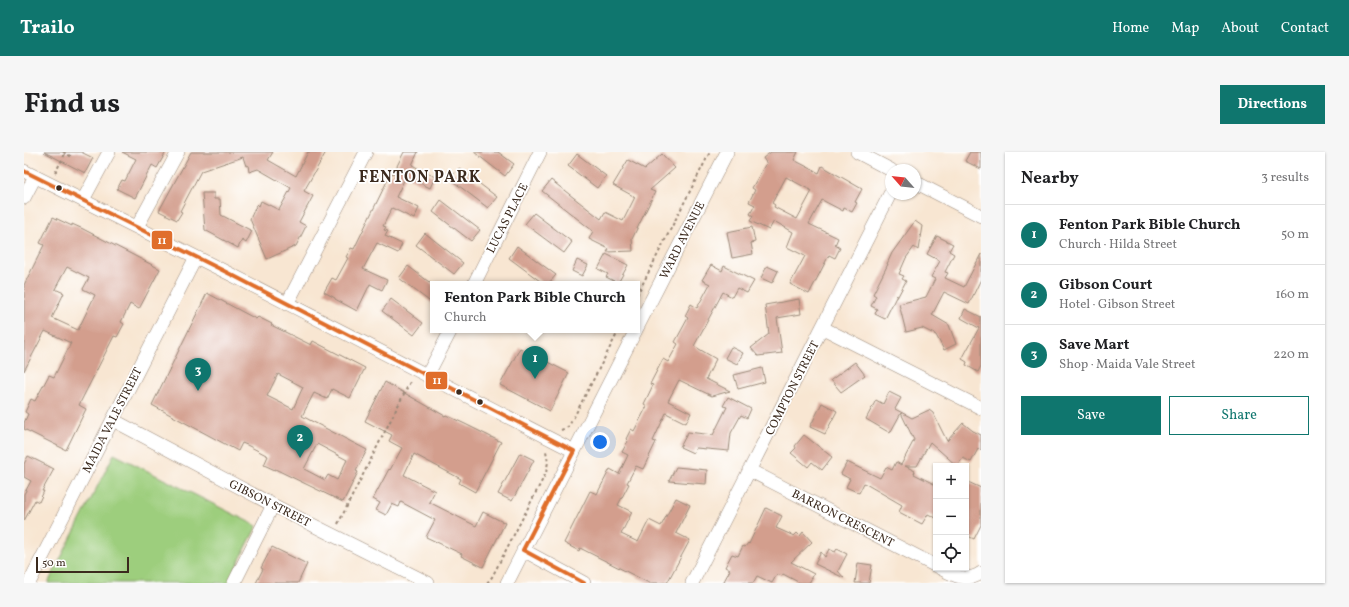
<!DOCTYPE html>
<meta charset="utf-8">
<style>
body{margin:0;font-family:Vollkorn,serif;background:#f6f6f6;color:#202124}
.controls{position:absolute;right:12px;bottom:12px;display:grid;overflow:hidden;border-radius:0px;box-shadow:0 1px 3px #0004}
.controls button{width:36px;height:36px;display:grid;place-items:center;padding:0;border:0;border-bottom:1px solid #e0e0e0;background:#fff;color:#202124;font:20px sans-serif}
.compass{position:absolute;left:861px;top:12px;width:36px;height:36px;border-radius:50%;background:#fff;box-shadow:0 1px 3px #0004;rotate:297deg}
.scale{position:absolute;left:12px;bottom:10px;width:93px;box-sizing:border-box;padding-left:4px;border:2px solid #3b2a1e;border-top:0;font-size:11px;line-height:14px;white-space:nowrap;color:#3b2a1e;-webkit-text-stroke:3px #fff;paint-order:stroke}
.you{position:absolute;left:576px;top:290px;width:14px;height:14px;margin:-10px;border:3px solid #fff;border-radius:50%;background:#1a73e8;box-shadow:0 0 0 6px #1a73e833}
.badge{display:grid;place-items:center;width:26px;height:26px;border-radius:50%;background:#0f766e;color:#fff;font-size:13px;font-weight:700}
.pin{position:absolute;translate:-50% -33px;filter:drop-shadow(0 1px 2px #0008)}
.pin::after{content:'';position:absolute;top:21px;width:14px;height:12px;background:inherit;clip-path:polygon(0 0,100% 0,50% 100%)}
.popup{position:absolute;left:406px;top:129px;width:210px;height:52px;box-sizing:border-box;display:grid;place-content:center;border-radius:0px;background:#fff;filter:drop-shadow(0 1px 3px #0005);font-size:13px;white-space:nowrap;color:#757577}
.popup b{font-size:15px;color:#202124}
.popup::after{content:'';position:absolute;left:50%;top:100%;margin-left:-8px;border:8px solid transparent;border-top-color:#fff}
.list{margin:0;padding:0;list-style:none}
h2{display:flex;justify-content:space-between;align-items:center;height:52px;margin:0;padding:0 16px;font-size:17px}
h2 small{font-size:13px;font-weight:400;color:#757577}
.list li{display:grid;grid-template-columns:26px 1fr auto;gap:12px;align-items:center;box-sizing:border-box;height:60px;padding:0 16px;border-top:1px solid #e0e0e0}
.list b{display:block;font-size:15px;white-space:nowrap}
.list p{margin:0;font-size:13px;white-space:nowrap;color:#757577}
.list em{font-size:13px;font-style:normal;color:#757577}
.actions{display:flex;gap:8px;padding:12px 16px}
.actions a{flex:1;padding:9px 0;border:1px solid #0f766e;border-radius:0px;text-align:center;font-size:14px;color:#0f766e}
.actions .main{background:#0f766e;color:#fff}
.icon{flex:none;width:22px;height:22px;fill:none;stroke:currentColor;stroke-width:2;stroke-linecap:round;stroke-linejoin:round}
.map{position:relative;flex:none;width:957px;height:431px;overflow:hidden;border-radius:0px}
header{display:flex;align-items:center;gap:24px;box-sizing:border-box;height:56px;padding:0 20px;background:#0f766e;color:#fff}
header strong{font-size:19px}
nav{display:flex;gap:22px;margin-inline-start:auto;font-size:14px}
.intro{display:flex;align-items:center;justify-content:space-between;box-sizing:border-box;height:96px;padding:0 24px}
h1{margin:0;font-size:28px}
.button{padding:10px 18px;border-radius:0px;background:#0f766e;color:#fff;font-size:14px;font-weight:700}
main{display:flex;gap:24px;padding:0 24px}
aside{flex:1;background:#fff;border-radius:0px;box-shadow:0 1px 3px #0004}
.map>svg:first-child{display:block}
</style>
<header>
<strong>Trailo</strong>
<nav><a>Home</a><a>Map</a><a>About</a><a>Contact</a></nav>
</header>
<div class="intro"><h1>Find us</h1><a class="button">Directions</a></div>
<main>
<div class="map">
<svg width="957" height="431" viewBox="0 0 957 431">
<rect width="100%" height="100%" fill="#fff"/>
<filter id="ink" filterUnits="userSpaceOnUse"><feTurbulence type="fractalNoise" baseFrequency=".025" numOctaves="2"/><feDisplacementMap in="SourceGraphic" scale="8" xChannelSelector="R" yChannelSelector="G"/><feConvolveMatrix kernelMatrix="1 2 1 2 8 2 1 2 1" color-interpolation-filters="sRGB"/></filter>
<filter id="wash" filterUnits="userSpaceOnUse"><feTurbulence type="fractalNoise" baseFrequency=".012" numOctaves="4" result="noise"/><feDisplacementMap in="SourceGraphic" scale="16" xChannelSelector="R" yChannelSelector="G"/><feGaussianBlur stdDeviation="0.9" result="paint"/><feColorMatrix in="noise" values="0 0 0 0 0 0 0 0 0 0 0 0 0 0 0 0 0 1.4 0 .05"/><feComposite in="paint" operator="in"/></filter>
<g filter="url(#wash)">
<rect width="100%" height="100%" fill="#f8e6d2"/>
<!-- green -->
<path fill="#9dce7d" stroke="#6c7c4e" d="M90,302l143,72 -29,57h-180z"/>
<g id="blocks">
<!-- building -->
<path fill="#d39e8d" fill-rule="evenodd" d="M20,0h37l12,6 -8,15z
M98,0h44l-9,16 -5,-3 -17,33 -18,-9 5,-9 3,1 11,-22z
M167,0h82l-5,8 28,16 12,-24h18l-22,39 9,5 -14,26 7,4 -10,20 -29,13 -17,-40 7,-15 2,2 2,-5 18,9 12,-22 -33,-19 -9,3 -1,-7 -2,1 -3,-9 -42,14 -21,40 2,1 -5,8 -18,-9z
M380,0h14l-6,13 23,12 -5,11 -24,-12 -10,21 23,11 -5,11 -22,-11 -9,18 3,1 -2,3 4,1 -3,5 17,8 -4,9 -21,-10 -14,26 24,11 -5,10 -12,-6 -13,27 -22,-12v-1l-11,-6 8,-14 4,2 12,-22 -2,-1 5,-9 3,1 37,-76 2,1z
M450,0h24l16,12 -9,12z
M747,0h27l-4,8 25,13 3,-7 40,23 -7,13 2,1 -5,9 -8,-4 -1,3 -21,-11 -13,24 29,14 -3,7 5,3 -5,10 -6,-3 -20,39 -19,-10 15,-28 -18,-9 6,-15 -19,-11 -5,9 -19,-9 3,-5 -3,-2 5,-9 -6,-3 6,-12 -3,-2 13,-23 2,-1 -4,-6zM762,25l26,14 -15,28 -23,-12 1,-2 -3,-2z
M946,0h11v17l-16,-8z
M553,2l29,22 -9,12 -29,-22z
M638,2l13,14 -25,22 5,2 -23,47 1,12 -26,1 2,-3 -20,-10 4,-8 -51,-40 9,-11 50,39 4,-7 18,9 12,-24 -22,-12 15,-25 17,9z
M435,16l38,29 -9,11 -38,-29z
M178,41h12v6h6l1,16 31,16 -6,12 -4,-3 -4,8 -33,-18z
M417,48l39,30 -9,11 -38,-29z
M510,61l38,29 -8,11 -39,-29z
M29,65l19,9v-2l11,5 77,40 -21,40 -9,-5 -9,18 3,2 -7,13 -3,-1 -35,69 7,4 -20,41 -42,-21v-6l4,-9 -3,-2 6,-13 4,2 14,-26 5,2 17,-34 -26,-12 -21,40v-86l20,-40 -4,-2zM43,115l22,11 -6,11 12,6 -17,35 -26,-12 12,-25 -9,-4z
M891,69l7,5 -4,24 -4,-3 -8,11 -7,16 5,2 -2,3 4,2 -9,17v-3l-12,24 -10,-5 2,-5 -6,-3 5,-10 -3,-2 15,-30h-1l5,-11z
M728,75l3,15 -4,1 2,11 -21,4 -5,-26z
M401,81l38,30 -9,11 -38,-29z
M913,84l16,8 -4,7 5,3 -9,18 3,1 -3,5 19,9 17,-33v25l-12,25 -25,-12 -12,23 17,10 7,19 -12,6 -8,-15 -14,-7 -16,4 -7,-28 27,-7 9,-18 -4,-2 9,-16 -13,-7z
M493,94l39,29 -8,9h-4l-35,-26z
M582,102l22,11 -10,18 -12,-6 2,-3 -10,-5z
M553,108l11,5 -6,11 -10,-5z
M687,113l11,6 2,-5 30,15 -7,12 -10,-5 -5,9 -9,-5 -29,54 22,13 -10,20 24,12 -18,5 -33,-16 -11,21 23,12 -5,10 -20,-10 -13,28 3,1 -13,27 -7,-3 -9,17 2,1 -11,21 14,7 -11,22 17,8 11,-22 12,6 15,-28 14,7 -14,28 14,7 -23,43h-18l-69,-35 -1,3 -15,-8 26,-52 7,3 13,-25 9,5 9,-19 -6,-3 6,-11 -2,-2 5,-10 3,2 13,-25 -3,-2 9,-19 -3,-1 13,-25 5,3 10,-18 -3,-2 13,-24 -3,-2 6,-12 6,4 13,-24 -8,-4z
M384,114l25,19v19l-34,-26z
M743,114l11,5 -6,12 -11,-5z
M183,141l49,26 2,-2 14,7 -1,1 40,20 2,-4 52,27 -15,30 -18,-9 -5,10 -13,-6 -12,23 65,34 -11,21 2,1 -15,30 -68,-33v1l-11,-5 4,-9 -21,-11 -5,-2 -4,8 -86,-46zM254,222l25,13 -10,22 -26,-13zM293,292l30,16 -10,20 -9,-5 -3,5 -21,-11z
M367,147l32,24 -9,12 -32,-24z
M775,147l2,15 -24,4 5,35 -24,3 -7,-8 18,-14 -4,-29z
M941,157l16,8v49l-3,6 -12,-7 1,-3 -5,-3 17,-31 -18,-10z
M707,195l12,6 -6,11 -12,-6z
M496,196l49,25 -19,38 -50,-26z
M831,210l10,13 -24,17 -10,-12z
M738,216l3,14 -27,7 -4,-14z
M361,230l60,34 1,-1 19,9 36,18 -26,50 -16,-9 2,-4 -47,-25 -10,21 31,16 -6,11 47,24 7,-14 22,11 -22,44 -22,-11 1,-2 -36,-17 9,-17 -34,-18 -2,5 -7,-3 -6,11 -10,-5 4,-7 -7,-4 16,-30 1,1 12,-22 -13,-7 3,-6 -27,-14z
M865,240l12,6 -6,11 17,9 17,-8 4,3 14,28 16,-18 10,8 8,4v15l-3,-1 -7,13 -8,-4 -6,8 -27,-24 -13,24h-12l10,5 -1,3 22,11v33l-8,-4 -6,10 -23,-12 3,-7 -38,-22 -5,10 -13,-6 4,-8 -9,-5 6,-12 33,16 6,-11 6,3 4,-8 5,3 13,-25 -13,-27 -11,20 -24,-14 10,-19 7,4z
M704,245l23,12 -4,9 -6,-3 -10,18 -2,18 -33,-3 -3,5 -13,-6 8,-15 25,3 14,-28 -4,-1z
M798,251l15,8 -12,23 -15,-7z
M780,283l28,22 -10,13 -10,-8 -4,5 -17,-14 5,-5 -1,-2z
M496,301l14,7 -22,41 -14,-7z
M4,304l26,13 -12,22h2l-5,11 -4,-2 -11,21v-27l7,-13 -7,-4v-13z
M652,315l31,3 -1,14 -37,-3z
M942,329l15,7v37l-7,14 -8,-4z
M742,356l16,8 -6,12 18,8 3,-3 3,3 3,-4 9,10 -21,20 23,12 -5,9h-9l-17,-9 -1,2 -5,-2 -5,9 -15,-7 -4,7h-30l7,-13 -5,-3 7,-13 6,2 5,-10 2,1 3,-4 1,1z
M248,395l35,17 -9,19h-42l7,-14 -2,-1z
M805,397l6,3 2,-3 10,5 -9,17 6,7 -29,-14 6,-12 4,5z
M834,411l14,2 -3,18h-14z"/>
</g>
</g>
<g filter="url(#ink)">
<use href="#blocks" fill-opacity="0" stroke="#9a8878" stroke-width="1"/>
<g fill="none" stroke-linecap="round" stroke-linejoin="round">
<!-- minor casing -->
<g stroke="#9a8878" stroke-width="14">
<path id="minor" d="M833,0l34,18
M0,19l210,105 340,175
M891,30l66,34
M0,46l11,-21
M59,48l26,-48
M113,75l41,-75
M450,132l66,-132
M263,152l79,-152
M613,176l90,-176
M799,176l158,80
M403,224l24,-46
M89,268l160,85 155,78
M725,318l187,96
M499,398l61,33
M916,416c13,7 27,15 41,5
M5,431l167,-326
M210,431l39,-78
M483,431l129,-253
M668,431l199,-391"/>
</g>
<!-- path -->
<path stroke="#9a8878" stroke-width="2" stroke-dasharray="3 3" stroke-linecap="butt" d="M39,0l9,5
M31,21l11,-21
M613,143l73,-143
M537,278l7,-3 5,-8 46,-89
M314,372l73,-144
M463,431l5,-6 54,-104 2,-11 -2,-11"/>
<!-- minor -->
<use href="#minor" stroke="#fff" stroke-width="13"/>
<!-- bus-1 casing -->
<g stroke="#fff" stroke-width="7">
<path id="bus-1" d="M0,19l210,105 340,175
M499,398l51,-99
M499,398l61,33"/>
</g>
<!-- bus-1 -->
<use href="#bus-1" stroke="#e06e2c" stroke-width="4"/>
</g>
</g>
<!-- markers -->
<g fill="#3b2a1e" stroke="#fff" stroke-width="1.5">
<circle cx="35" cy="36" r="3.5"/>
<circle cx="435" cy="240" r="3.5"/>
<circle cx="456" cy="250" r="3.5"/>
</g>
<g text-anchor="middle" stroke-width="3.5" stroke-linejoin="round" paint-order="stroke">
<!-- street labels -->
<g font-size="12" fill="#3b2a1e" stroke="#fff">
<text transform="translate(483 66) rotate(-63)" y="4">LUCAS PLACE</text>
<text transform="translate(658 88) rotate(-63)" y="4">WARD AVENUE</text>
<text transform="translate(768 236) rotate(-63)" y="4">COMPTON STREET</text>
<text transform="translate(88 268) rotate(-63)" y="4">MAIDA VALE STREET</text>
<text transform="translate(246 351) rotate(27)" y="4">GIBSON STREET</text>
<text transform="translate(819 366) rotate(27)" y="4">BARRON CRESCENT</text>
</g>
<!-- district labels -->
<g font-size="16" font-weight="bold" letter-spacing="1" fill="#3b2a1e" stroke="#fff">
<text x="396" y="30">FENTON PARK</text>
</g>
</g>
<g stroke="#fff" stroke-width="1.5">
<rect x="127" y="78" width="22" height="20" rx="4" fill="#e06e2c"/>
<rect x="401" y="219" width="23" height="19" rx="4" fill="#e06e2c"/>
</g>
<g font-size="11" text-anchor="middle" font-weight="bold" fill="#fff">
<text x="138" y="92">11</text>
<text x="413" y="232">11</text>
</g>
</svg>
<div class="controls">
<button>+</button>
<button>−</button>
<button><svg class="icon" aria-label="locate" viewBox="0 0 24 24"><circle cx="12" cy="12" r="6"/><path d="M12 2v4M12 18v4M2 12h4M18 12h4"/></svg></button>
</div>
<svg class="compass" viewBox="-18 -18 36 36"><path d="M0-13l5 13h-10z" fill="#e53935"/><path d="M0 13l5-13h-10z" fill="#757577"/></svg>
<div class="scale">50 m</div>
<div class="you"></div>
<div class="pin badge" style="left:511px;top:227px">1</div>
<div class="popup"><b>Fenton Park Bible Church</b>Church</div>
<div class="pin badge" style="left:276px;top:306px">2</div>
<div class="pin badge" style="left:174px;top:239px">3</div>
</div>
<aside>
<h2>Nearby<small>3 results</small></h2>
<ul class="list">
<li><span class="badge">1</span><div><b>Fenton Park Bible Church</b><p>Church · Hilda Street</p></div><em>50 m</em></li>
<li><span class="badge">2</span><div><b>Gibson Court</b><p>Hotel · Gibson Street</p></div><em>160 m</em></li>
<li><span class="badge">3</span><div><b>Save Mart</b><p>Shop · Maida Vale Street</p></div><em>220 m</em></li>
</ul>
<div class="actions"><a class="main">Save</a><a>Share</a></div>
</aside>
</main>
